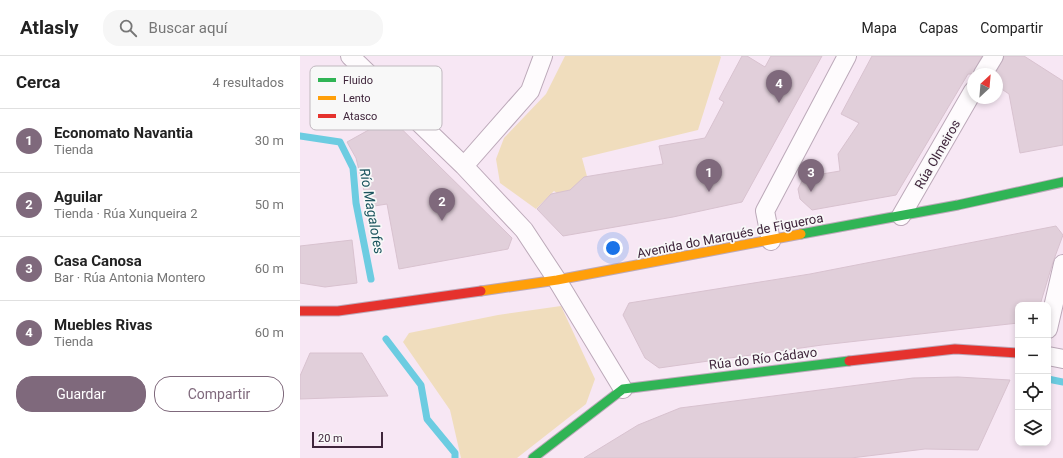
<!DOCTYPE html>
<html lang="es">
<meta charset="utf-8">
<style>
body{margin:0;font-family:Roboto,sans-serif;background:#f6f6f6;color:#222}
.controls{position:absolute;right:12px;bottom:12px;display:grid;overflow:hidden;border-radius:8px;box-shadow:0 2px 6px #0003}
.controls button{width:36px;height:36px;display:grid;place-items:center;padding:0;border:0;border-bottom:1px solid #e0e0e0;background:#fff;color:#222;font:20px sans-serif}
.compass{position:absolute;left:667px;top:12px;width:36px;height:36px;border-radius:50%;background:#fff;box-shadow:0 2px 6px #0003;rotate:26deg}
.scale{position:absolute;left:12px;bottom:10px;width:71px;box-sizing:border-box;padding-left:4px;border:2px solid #3f253b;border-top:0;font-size:11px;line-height:14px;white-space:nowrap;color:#3f253b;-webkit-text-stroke:3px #f8f8f8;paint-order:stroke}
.you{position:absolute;left:313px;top:192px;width:14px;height:14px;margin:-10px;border:3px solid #fff;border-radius:50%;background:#1a73e8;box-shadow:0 0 0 6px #1a73e833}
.badge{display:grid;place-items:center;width:26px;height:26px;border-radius:50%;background:#7f697c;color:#fff;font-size:13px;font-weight:700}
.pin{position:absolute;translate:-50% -33px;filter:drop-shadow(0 1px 2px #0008)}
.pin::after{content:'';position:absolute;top:21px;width:14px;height:12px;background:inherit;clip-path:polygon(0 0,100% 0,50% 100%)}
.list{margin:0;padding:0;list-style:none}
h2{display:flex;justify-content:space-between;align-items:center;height:52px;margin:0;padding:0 16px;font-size:17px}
h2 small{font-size:13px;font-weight:400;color:#767676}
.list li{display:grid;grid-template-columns:26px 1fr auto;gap:12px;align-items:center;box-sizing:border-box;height:64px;padding:0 16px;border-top:1px solid #e0e0e0}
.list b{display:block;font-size:15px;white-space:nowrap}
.list p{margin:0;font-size:13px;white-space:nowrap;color:#767676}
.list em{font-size:13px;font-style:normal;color:#767676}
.actions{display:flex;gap:8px;padding:12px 16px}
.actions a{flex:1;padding:9px 0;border:1px solid #7f697c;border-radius:16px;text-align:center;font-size:14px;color:#7f697c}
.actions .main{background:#7f697c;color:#fff}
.icon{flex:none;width:22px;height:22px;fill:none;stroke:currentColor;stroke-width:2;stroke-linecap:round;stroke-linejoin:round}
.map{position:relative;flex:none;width:763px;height:402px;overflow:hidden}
header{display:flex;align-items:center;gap:24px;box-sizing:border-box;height:56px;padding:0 20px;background:#fff;border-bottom:1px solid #e0e0e0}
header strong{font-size:19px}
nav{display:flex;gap:22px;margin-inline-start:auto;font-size:14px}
.search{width:280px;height:36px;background:#f6f6f6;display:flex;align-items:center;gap:10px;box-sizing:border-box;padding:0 14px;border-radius:16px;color:#767676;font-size:15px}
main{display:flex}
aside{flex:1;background:#fff}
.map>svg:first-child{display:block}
</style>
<header>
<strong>Atlasly</strong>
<div class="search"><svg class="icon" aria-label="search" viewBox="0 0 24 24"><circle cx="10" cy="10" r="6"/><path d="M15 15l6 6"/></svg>Buscar aquí</div>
<nav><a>Mapa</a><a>Capas</a><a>Compartir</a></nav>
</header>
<main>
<aside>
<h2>Cerca<small>4 resultados</small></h2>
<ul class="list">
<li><span class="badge">1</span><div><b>Economato Navantia</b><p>Tienda</p></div><em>30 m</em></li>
<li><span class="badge">2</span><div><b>Aguilar</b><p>Tienda · Rúa Xunqueira 2</p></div><em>50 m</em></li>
<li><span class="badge">3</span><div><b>Casa Canosa</b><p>Bar · Rúa Antonia Montero</p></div><em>60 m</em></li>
<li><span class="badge">4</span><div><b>Muebles Rivas</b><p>Tienda</p></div><em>60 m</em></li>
</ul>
<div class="actions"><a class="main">Guardar</a><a>Compartir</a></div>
</aside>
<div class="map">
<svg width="763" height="402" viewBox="0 0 763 402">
<rect width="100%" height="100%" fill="#f7e7f4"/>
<!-- green -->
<path fill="#f0ddbd" d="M265,0h155l1,1 -23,73 -116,28 6,22 -26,17 -8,-6 -18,18 -36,-26 -4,-24 8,-21 42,-44z
M261,250l34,73 -9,25 -69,54h-56l-11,-48 -47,-68 6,-9 89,-18z"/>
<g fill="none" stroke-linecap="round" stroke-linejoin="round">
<!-- stream -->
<path stroke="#6ccce1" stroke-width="7" d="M0,80l40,6 13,26 3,35 15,76
M86,283l35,46 6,34 28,34v5
M748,323l15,3"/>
</g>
<!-- building -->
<path fill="#e1cfda" stroke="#d8c2cf" d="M442,0h5l18,11 6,-11h51l-80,146 -69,15 -110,19 -26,-27 14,-15 19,-4 14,-13 79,-13 -4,-18 46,-8 19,-36 -5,-3z
M572,0h110l-9,18h-5l-72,121 -84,15 -12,-11 -2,-10 6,-12 36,-6 -2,-17 21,-31 -18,-9z
M704,0h20l39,25v64l-43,8 -11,-59 -12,-8v-12h-2z
M56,28l156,154 -4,11 -109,20 -12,-65 -19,3 -12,-49 -9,-16 27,-15 -30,-32z
M756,170l7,9 -10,27 -13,43h-22v18l-196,22 -163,23 -14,-10 -22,-43 6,-12 181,-29z
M52,184l5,43 -32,4 -25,-4v-37z
M10,297h52l26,43 -88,3v-23z
M658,321l52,3 -32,70 -53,-1 -74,9h-267l54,-33 42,-17 233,-30z"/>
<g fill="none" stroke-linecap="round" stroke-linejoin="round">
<!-- street casing -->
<g stroke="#bca9b9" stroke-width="20">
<path id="street" d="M50,0l114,110 60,64 33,50 66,109
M683,18l11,-18
M164,110l66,-75 13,-35
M601,160l72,-125
M471,185l-6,-30 82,-155
M748,273l15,-65
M748,300l15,3"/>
</g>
<!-- fast casing -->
<g stroke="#bca9b9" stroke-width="11">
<path id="fast" d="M501,178l157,-29 105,-23
M233,402l90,-69 226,-28"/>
</g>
<!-- slow casing -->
<g stroke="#bca9b9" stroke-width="11">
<path id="slow" d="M181,235l76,-11 244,-46"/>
</g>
<!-- jam casing -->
<g stroke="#bca9b9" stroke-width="11">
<path id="jam" d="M0,255h38l143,-20
M549,305l106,-12 63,4"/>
</g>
<!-- street -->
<use href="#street" stroke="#fefbfd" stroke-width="18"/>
<!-- fast -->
<use href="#fast" stroke="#30b455" stroke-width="9"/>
<!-- slow -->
<use href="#slow" stroke="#ff9f0a" stroke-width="9"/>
<!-- jam -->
<use href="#jam" stroke="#e5322d" stroke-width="9"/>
</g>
<g text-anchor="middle" stroke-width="3.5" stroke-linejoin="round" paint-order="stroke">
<!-- street labels -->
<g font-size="13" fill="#3f253b" stroke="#f8f8f8">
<text transform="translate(637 98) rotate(-60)" y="5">Rúa Olmeiros</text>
<text transform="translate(430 179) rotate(-11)" y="5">Avenida do Marqués de Figueroa</text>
<text transform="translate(463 302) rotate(-7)" y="5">Rúa do Río Cádavo</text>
</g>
<!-- water labels -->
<g font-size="14" font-style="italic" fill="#1b545e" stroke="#f8f8f8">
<text transform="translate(72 155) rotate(80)" y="5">Río Magalofes</text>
</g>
</g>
<!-- legend -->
<rect x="10" y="10" width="132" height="64" rx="6" fill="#f8f8f8" stroke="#c0b9bf" stroke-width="1"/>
<rect x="18" y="22" width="18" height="4" fill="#30b455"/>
<rect x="18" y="40" width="18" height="4" fill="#ff9f0a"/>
<rect x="18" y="58" width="18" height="4" fill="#e5322d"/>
<g font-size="11" fill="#3f253b">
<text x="43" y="28">Fluido</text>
<text x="43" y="46">Lento</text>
<text x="43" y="64">Atasco</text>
</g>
</svg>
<div class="controls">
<button>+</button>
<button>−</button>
<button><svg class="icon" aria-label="locate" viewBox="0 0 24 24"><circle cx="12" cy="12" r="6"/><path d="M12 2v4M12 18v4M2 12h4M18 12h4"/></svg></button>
<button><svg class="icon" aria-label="layers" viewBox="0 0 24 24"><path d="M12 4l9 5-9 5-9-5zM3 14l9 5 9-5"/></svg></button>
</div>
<svg class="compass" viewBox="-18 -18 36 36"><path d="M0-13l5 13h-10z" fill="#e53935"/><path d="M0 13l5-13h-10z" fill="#767676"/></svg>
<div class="scale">20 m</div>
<div class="you"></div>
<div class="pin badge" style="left:409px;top:136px">1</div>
<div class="pin badge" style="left:142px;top:165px">2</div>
<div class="pin badge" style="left:511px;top:136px">3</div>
<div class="pin badge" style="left:479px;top:47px">4</div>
</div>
</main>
